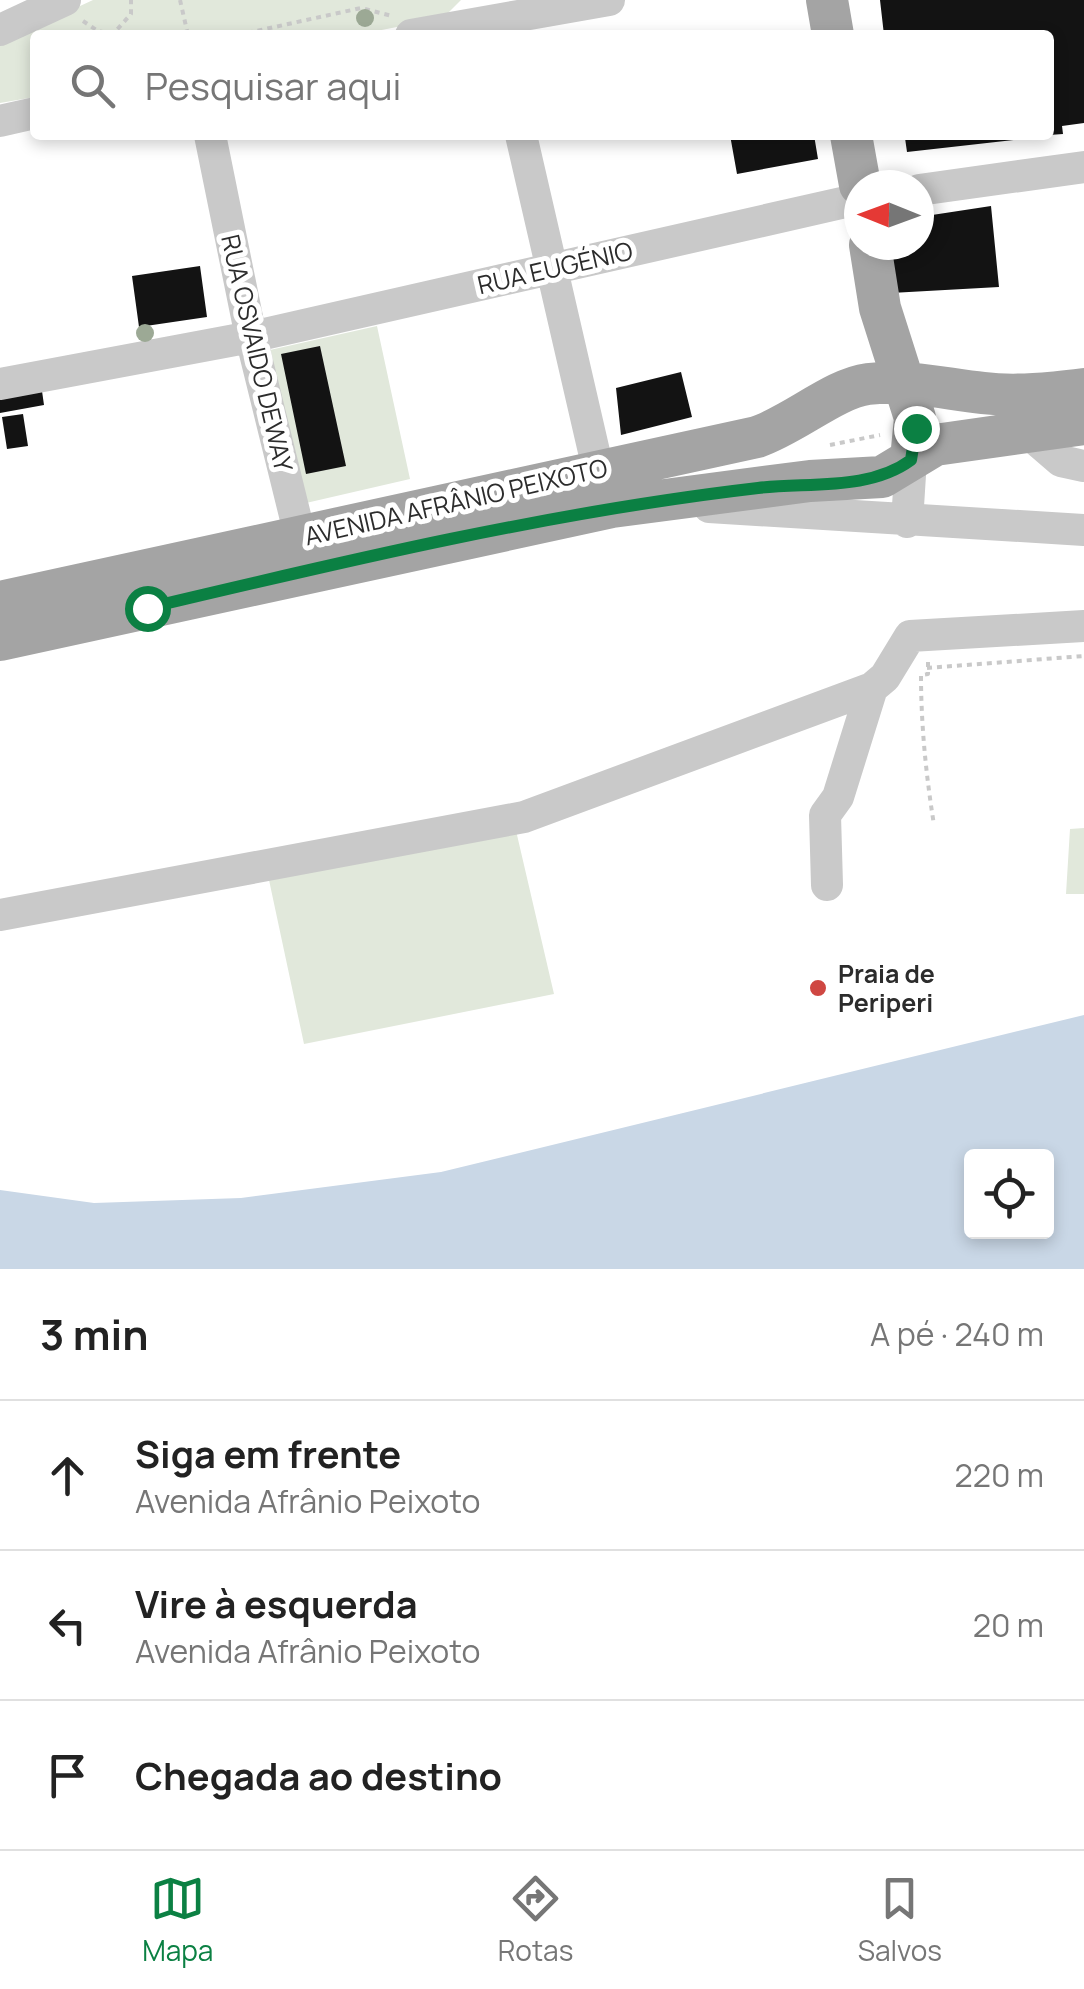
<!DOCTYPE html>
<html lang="pt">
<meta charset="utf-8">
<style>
body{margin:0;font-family:Manrope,sans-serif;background:#f2f2f2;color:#222}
.controls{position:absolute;right:30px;bottom:30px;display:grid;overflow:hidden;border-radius:10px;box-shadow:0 5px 15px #0003}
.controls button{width:90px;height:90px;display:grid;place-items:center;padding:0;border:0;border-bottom:2px solid #e0e0e0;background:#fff;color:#222;font:50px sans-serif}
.compass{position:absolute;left:844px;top:170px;width:90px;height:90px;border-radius:50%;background:#fff;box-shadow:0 5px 15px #0003;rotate:271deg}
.stop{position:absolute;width:30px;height:30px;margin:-22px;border:8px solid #0b8043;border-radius:50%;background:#fff}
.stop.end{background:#0b8043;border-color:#fff;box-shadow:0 2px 10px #0008}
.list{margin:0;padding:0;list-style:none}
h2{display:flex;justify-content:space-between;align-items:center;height:130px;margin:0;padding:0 40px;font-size:42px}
h2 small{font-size:32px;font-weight:400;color:#767676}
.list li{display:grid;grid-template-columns:65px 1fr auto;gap:30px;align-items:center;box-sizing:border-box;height:150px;padding:0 40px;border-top:2px solid #e0e0e0}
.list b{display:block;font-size:38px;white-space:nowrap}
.list p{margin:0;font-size:32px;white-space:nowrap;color:#767676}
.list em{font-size:32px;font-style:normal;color:#767676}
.icon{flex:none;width:55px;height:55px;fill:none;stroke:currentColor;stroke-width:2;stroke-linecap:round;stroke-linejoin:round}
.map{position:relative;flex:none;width:1084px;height:1269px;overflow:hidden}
.search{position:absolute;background:#fff;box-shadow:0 5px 15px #0003;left:30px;right:30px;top:30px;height:110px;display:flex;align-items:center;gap:25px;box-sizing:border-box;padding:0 35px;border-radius:10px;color:#767676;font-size:38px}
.sheet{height:580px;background:#fff}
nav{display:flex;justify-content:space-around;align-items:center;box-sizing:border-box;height:140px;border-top:2px solid #e0e0e0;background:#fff;font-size:28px;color:#767676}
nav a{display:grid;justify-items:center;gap:5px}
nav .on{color:#0b8043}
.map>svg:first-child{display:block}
</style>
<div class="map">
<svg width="1084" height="1269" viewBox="0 0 1084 1269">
<rect width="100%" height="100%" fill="#fff"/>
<!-- green -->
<path fill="#e1e8db" d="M93,0h368l-18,18 -87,17h-321v62l-35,6v-60z
M377,326l33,153 -104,24 -36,-153z
M514,822l40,172 -250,50 -35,-164z
M1084,828v66h-18l4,-65z"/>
<!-- water -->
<path fill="#c9d7e6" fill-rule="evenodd" d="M1084,1015v254h-1084v-79l94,13 147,-5 200,-26zM972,1156h74v76h-74z"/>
<!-- building -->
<path fill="#131313" d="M880,0h204v123l-22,3 1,8 -14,1v-100h-165z
M730,135h84l4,24 -81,15z
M895,135h136v3l-124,14 -2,-14 -10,2z
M991,206l8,81 -108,6 -7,-48h35v-28z
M200,266l7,51 -68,10 -7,-51z
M320,346l26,120 -40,8 -25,-120z
M681,372l11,45 -71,18 -5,-47z
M42,391l2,14 -44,8v-14z
M23,414l5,32 -21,3 -5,-32z"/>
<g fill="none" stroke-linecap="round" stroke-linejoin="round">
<!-- path -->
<path stroke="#c9c9c9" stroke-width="4" stroke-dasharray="5 5" stroke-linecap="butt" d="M180,0l8,35
M83,21l15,10 15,3 18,-20v-14
M238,35l123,-27 31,8
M830,445l50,-10
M928,662v12l-7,1c0,50 5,100 13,150
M927,668l157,-12"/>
<!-- minor -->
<path stroke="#c9c9c9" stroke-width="32" d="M0,30l65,-30
M411,35l198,-35
M0,121l35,-8
M210,135l41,202 55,223
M521,135l77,334
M919,190l165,-23
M0,384l251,-47 608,-138
M1026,431l35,30 23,5
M709,507l375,23
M907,522l4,-63
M827,885l-2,-70 13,-18 34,-109
M0,915l524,-98 348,-129 13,-11 25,-41 174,-10"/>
<!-- major -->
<path stroke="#a4a4a4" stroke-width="42" d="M827,0l6,35
M851,135l9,50
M870,245l10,63 35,110 -4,41
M0,602l757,-165c36,-12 78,-49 111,-53 38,-5 77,5 115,9 34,4 68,0 101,-4
M0,640l612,-133 198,-26 72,-4 53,-32 149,-21"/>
</g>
<!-- trees -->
<g fill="#9ca995">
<circle cx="365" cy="18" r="9"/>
<circle cx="145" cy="333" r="9"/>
</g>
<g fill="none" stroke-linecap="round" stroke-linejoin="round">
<!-- route -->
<path stroke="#0b8043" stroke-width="12" d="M147,608c202,-48 404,-96 611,-120 50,-6 111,3 153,-28l5,-32"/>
</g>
<!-- markers -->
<circle fill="#cf4742" stroke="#fff" stroke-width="4" cx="818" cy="988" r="10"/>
<g text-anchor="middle" stroke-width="10" stroke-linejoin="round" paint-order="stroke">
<!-- street labels -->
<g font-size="25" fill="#2c2c2c" stroke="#fff">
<text transform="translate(555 268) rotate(-13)" y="9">RUA EUGÉNIO</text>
<text transform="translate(257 353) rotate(77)" y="9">RUA OSVAIDO DEWAY</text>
<text transform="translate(456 502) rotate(-13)" y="9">AVENIDA AFRÂNIO PEIXOTO</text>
</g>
<!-- poi labels -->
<g font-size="25" font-weight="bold" fill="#2c2c2c" stroke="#fff" text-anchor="start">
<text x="838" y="983">Praia de<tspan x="838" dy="29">Periperi</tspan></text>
</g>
</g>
</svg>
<div class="controls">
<button><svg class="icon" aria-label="locate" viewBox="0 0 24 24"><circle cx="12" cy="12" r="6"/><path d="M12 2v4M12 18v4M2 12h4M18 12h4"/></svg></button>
</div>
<svg class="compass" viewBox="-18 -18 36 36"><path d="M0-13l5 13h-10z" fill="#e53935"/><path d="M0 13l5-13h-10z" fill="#767676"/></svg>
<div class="stop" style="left:147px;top:608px"></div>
<div class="stop end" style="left:916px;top:428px"></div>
<div class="search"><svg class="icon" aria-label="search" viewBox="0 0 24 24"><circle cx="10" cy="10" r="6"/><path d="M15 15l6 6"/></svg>Pesquisar aqui</div>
</div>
<section class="sheet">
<h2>3 min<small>A pé · 240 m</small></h2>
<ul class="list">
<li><svg class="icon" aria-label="ahead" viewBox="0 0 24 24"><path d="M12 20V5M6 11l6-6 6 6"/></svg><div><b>Siga em frente</b><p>Avenida Afrânio Peixoto</p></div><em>220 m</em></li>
<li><svg class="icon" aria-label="left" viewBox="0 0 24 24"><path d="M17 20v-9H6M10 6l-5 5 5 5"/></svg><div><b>Vire à esquerda</b><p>Avenida Afrânio Peixoto</p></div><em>20 m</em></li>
<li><svg class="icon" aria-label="arrive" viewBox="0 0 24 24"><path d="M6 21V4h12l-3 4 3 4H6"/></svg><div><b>Chegada ao destino</b></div></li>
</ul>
</section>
<nav>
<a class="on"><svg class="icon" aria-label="map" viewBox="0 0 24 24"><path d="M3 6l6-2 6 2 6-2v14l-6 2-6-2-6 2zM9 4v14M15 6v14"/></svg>Mapa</a>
<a><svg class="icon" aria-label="directions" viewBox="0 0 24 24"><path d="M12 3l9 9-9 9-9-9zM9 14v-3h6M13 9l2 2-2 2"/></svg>Rotas</a>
<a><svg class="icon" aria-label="saved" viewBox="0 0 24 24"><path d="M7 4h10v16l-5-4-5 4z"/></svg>Salvos</a>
</nav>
